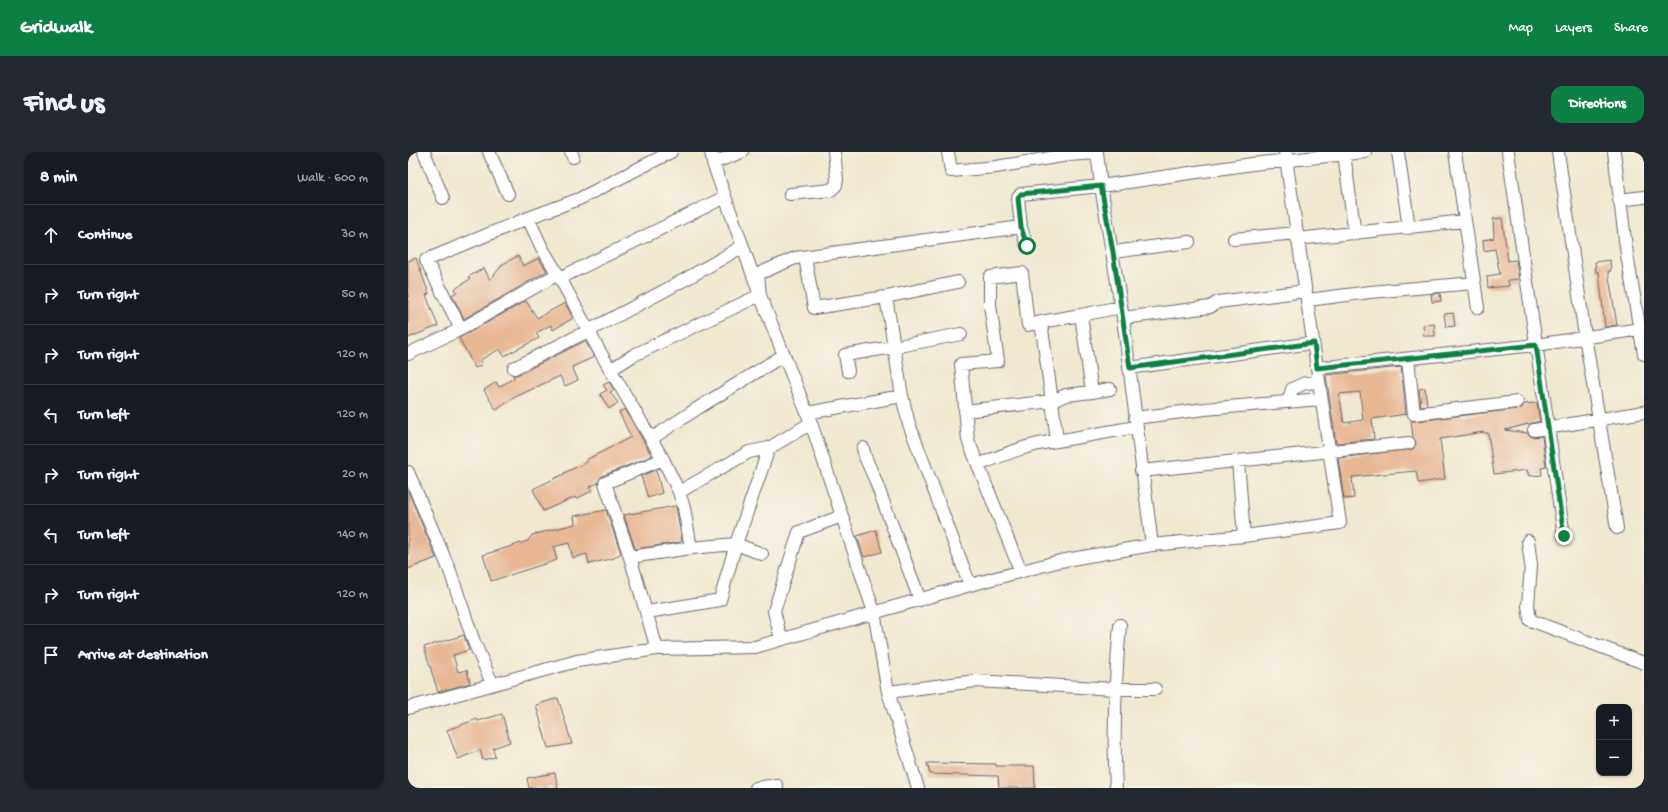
<!DOCTYPE html>
<meta charset="utf-8">
<style>
body{margin:0;font-family:"Gochi Hand",sans-serif;background:#242831;color:#f1f3f6}
.controls{position:absolute;right:12px;bottom:12px;display:grid;overflow:hidden;border-radius:8px;box-shadow:0 1px 3px #0004}
.controls button{width:36px;height:36px;display:grid;place-items:center;padding:0;border:0;border-bottom:1px solid #363941;background:#171b24;color:#f1f3f6;font:20px sans-serif}
.stop{position:absolute;width:12px;height:12px;margin:-9px;border:3px solid #0b8043;border-radius:50%;background:#fff}
.stop.end{background:#0b8043;border-color:#fff;box-shadow:0 1px 4px #0008}
.list{margin:0;padding:0;list-style:none}
h2{display:flex;justify-content:space-between;align-items:center;height:52px;margin:0;padding:0 16px;font-size:17px}
h2 small{font-size:13px;font-weight:400;color:#9ea1a6}
.list li{display:grid;grid-template-columns:26px 1fr auto;gap:12px;align-items:center;box-sizing:border-box;height:60px;padding:0 16px;border-top:1px solid #363941}
.list b{display:block;font-size:15px;white-space:nowrap}
.list em{font-size:13px;font-style:normal;color:#9ea1a6}
.icon{flex:none;width:22px;height:22px;fill:none;stroke:currentColor;stroke-width:2;stroke-linecap:round;stroke-linejoin:round}
.map{position:relative;flex:none;width:1236px;height:636px;overflow:hidden;border-radius:12px}
header{display:flex;align-items:center;gap:24px;box-sizing:border-box;height:56px;padding:0 20px;background:#0b8043;color:#fff}
header strong{font-size:19px}
nav{display:flex;gap:22px;margin-inline-start:auto;font-size:14px}
.intro{display:flex;align-items:center;justify-content:space-between;box-sizing:border-box;height:96px;padding:0 24px}
h1{margin:0;font-size:28px}
.button{padding:10px 18px;border-radius:12px;background:#0b8043;color:#fff;font-size:14px;font-weight:700}
main{display:flex;gap:24px;padding:0 24px}
aside{flex:1;background:#171b24;border-radius:12px;box-shadow:0 1px 3px #0004}
.map>svg:first-child{display:block}
</style>
<header>
<strong>Gridwalk</strong>
<nav><a>Map</a><a>Layers</a><a>Share</a></nav>
</header>
<div class="intro"><h1>Find us</h1><a class="button">Directions</a></div>
<main>
<aside>
<h2>8 min<small>Walk · 600 m</small></h2>
<ul class="list">
<li><svg class="icon" aria-label="ahead" viewBox="0 0 24 24"><path d="M12 20V5M6 11l6-6 6 6"/></svg><div><b>Continue</b></div><em>30 m</em></li>
<li><svg class="icon" aria-label="right" viewBox="0 0 24 24"><path d="M7 20v-9h11M14 6l5 5-5 5"/></svg><div><b>Turn right</b></div><em>50 m</em></li>
<li><svg class="icon" aria-label="right" viewBox="0 0 24 24"><path d="M7 20v-9h11M14 6l5 5-5 5"/></svg><div><b>Turn right</b></div><em>120 m</em></li>
<li><svg class="icon" aria-label="left" viewBox="0 0 24 24"><path d="M17 20v-9H6M10 6l-5 5 5 5"/></svg><div><b>Turn left</b></div><em>120 m</em></li>
<li><svg class="icon" aria-label="right" viewBox="0 0 24 24"><path d="M7 20v-9h11M14 6l5 5-5 5"/></svg><div><b>Turn right</b></div><em>20 m</em></li>
<li><svg class="icon" aria-label="left" viewBox="0 0 24 24"><path d="M17 20v-9H6M10 6l-5 5 5 5"/></svg><div><b>Turn left</b></div><em>140 m</em></li>
<li><svg class="icon" aria-label="right" viewBox="0 0 24 24"><path d="M7 20v-9h11M14 6l5 5-5 5"/></svg><div><b>Turn right</b></div><em>120 m</em></li>
<li><svg class="icon" aria-label="arrive" viewBox="0 0 24 24"><path d="M6 21V4h12l-3 4 3 4H6"/></svg><div><b>Arrive at destination</b></div></li>
</ul>
</aside>
<div class="map">
<svg width="1236" height="636" viewBox="0 0 1236 636">
<rect width="100%" height="100%" fill="#f7f3e8"/>
<filter id="ink" filterUnits="userSpaceOnUse"><feTurbulence type="fractalNoise" baseFrequency=".025" numOctaves="2"/><feDisplacementMap in="SourceGraphic" scale="8" xChannelSelector="R" yChannelSelector="G"/><feConvolveMatrix kernelMatrix="1 2 1 2 8 2 1 2 1" color-interpolation-filters="sRGB"/></filter>
<filter id="wash" filterUnits="userSpaceOnUse"><feTurbulence type="fractalNoise" baseFrequency=".012" numOctaves="4" result="noise"/><feDisplacementMap in="SourceGraphic" scale="16" xChannelSelector="R" yChannelSelector="G"/><feGaussianBlur stdDeviation="0.9" result="paint"/><feColorMatrix in="noise" values="0 0 0 0 0 0 0 0 0 0 0 0 0 0 0 0 0 1.4 0 .05"/><feComposite in="paint" operator="in"/></filter>
<g filter="url(#wash)">
<rect width="100%" height="100%" fill="#f0e8cf"/>
<g id="blocks">
<!-- building -->
<path fill="#e8b895" fill-rule="evenodd" d="M1094,66l6,43 8,-1 3,19 -11,1 1,6 -21,2 -1,-12 13,-2 -5,-25 -11,2 -1,-11 11,-2 -1,-19z
M110,104l5,10 16,-8 8,13 -83,48 -12,-24 5,-3 -2,-3 15,-10 -2,-2 16,-9 6,12 13,-16z
M8,106l13,36 -3,1 12,31 -30,12v-77z
M1202,108l1,11h-3l9,54 -12,2 -6,-55h-3l-1,-10z
M1032,141l1,8 -9,1 -1,-8z
M118,149l11,17 28,-15 8,15 -20,12 -2,-5 -15,8 3,5 -35,18 -4,-7 -20,11 2,5 -7,3 -16,-30z
M1045,161l2,13 -9,1 -2,-13z
M1026,172l1,12h-11l-1,-11z
M177,189l9,16 -22,10 6,13 -13,6 -5,-10 -45,21 -19,13 -12,-20 12,-8 3,5 15,-9 -1,-3h4z
M993,215l5,47 -34,5 2,20 -38,4 -10,-68zM952,240l3,28 -19,3 -5,-29z
M201,230l5,8 -4,2 8,11 -9,6 -9,-15 7,-4 -4,-5z
M1017,236l2,17 -6,1 -2,-17z
M1129,251l3,18 -35,9 22,3 5,4 10,-1 4,31 -5,1 1,7 -13,1 -2,-6 -33,4 -6,-41h-3l-1,-1 -44,7 5,40 -27,4 -2,-12 -64,6 2,21 -10,1 -6,-41 75,-9 3,-6 -3,-6 -2,-16h4l103,-12 4,-1 2,-4z
M217,257l27,47 -50,20 -4,7 -9,4 3,4 -16,8 -1,-2 -32,14 -10,-22 31,-15v-1l23,-11 -1,-2 45,-23 -12,-25z
M248,318l6,23 -14,5 -7,-22z
M0,339l28,67 -28,11z
M268,354l6,36 -47,7 -11,-34z
M198,358l15,43 -7,5 -25,6 -2,-10 -14,4 -4,-15 -16,4 4,13 -66,21 -8,-26 45,-14 4,-6 43,-11 -1,-8z
M468,378l6,22 -18,5 -7,-21z
M56,483l5,15 -16,5 5,17 9,-2 3,13 -32,9 -14,-45z
M150,546l14,46 -24,4 -12,-43z
M94,562l8,28 -17,6 2,9 -12,3 -3,-10 -22,9 -11,-29 30,-11 1,2z
M519,611l69,1v2h38l1,22h-36l-1,-12 -68,-2z
M147,621l3,15h-29l-2,-10z"/>
</g>
</g>
<g filter="url(#ink)">
<use href="#blocks" fill-opacity="0" stroke="#6a676f" stroke-width="1"/>
<g fill="none" stroke-linecap="round" stroke-linejoin="round">
<!-- minor casing -->
<g stroke="#6a676f" stroke-width="14">
<path id="minor" d="M16,0l19,46
M81,0l19,42
M163,0l2,5
M303,0l2,11 47,132 51,128 63,189 14,80 30,96
M540,0l3,19 45,-4 72,-12 29,-2
M689,0l4,34 22,132 29,227
M990,0l11,76
M1047,0l23,156
M1100,0l56,384
M1150,0l27,184 32,192
M1206,0l13,103 17,99
M936,2l11,80
M305,11l29,-11
M382,42l41,-4 5,-5 1,-6 -3,-27
M1211,48l25,-3
M120,66l14,30 18,30 40,74 63,107 16,33 5,16 7,40
M826,87l62,-6
M889,87l168,-18
M619,94l-6,-19 -3,-29 3,-4 80,-8 151,-22 113,-12
M705,100l76,-10
M397,105l9,51 72,-11 16,99
M152,126l165,-81
M478,145l72,-15
M900,148l62,-8 104,-9
M673,163l40,-8
M715,166l87,-11 8,-5 88,-11
M633,170l40,-7 11,77 18,-3
M53,177l-35,-69 102,-42 51,-19 92,-47
M0,202l53,-25 97,-55
M1000,207l6,55 103,-12
M106,216c77,-38 154,-77 229,-122
M721,216l184,-25
M909,216l219,-23 104,-16
M202,218l24,-15 126,-60 -2,-21 37,-16 226,-31
M440,219l-3,-16 49,-8 67,-13
M684,240l-26,3 -14,6 5,40 79,-14
M880,250l4,-13 13,-6 14,-1
M557,259l87,-10 -11,-79 -13,3 -6,-52 -32,4v28l8,56 -37,3 7,76 53,132
M399,261l95,-17 7,28 61,161
M727,266l70,-9 116,-10
M1126,278l110,-18
M243,287l47,-31 86,-53
M455,296l2,9 9,20 46,123
M830,309l6,75
M570,313c27,-11 51,-21 79,-24
M733,319l268,-28
M0,320l42,99 24,71 18,41
M271,340l70,-40 20,-4 42,-25
M1120,389l3,24 -3,41 2,14 114,43
M222,405l61,-9 45,-4 26,10
M239,460l73,-12 16,-56 33,-96
M373,487l-7,-28 25,-79 43,-16
M249,497l-27,-92 -25,-74 58,-24
M480,540l88,-11 139,8h40
M0,556l169,-47 80,-12 98,-2 215,-62 90,-24 92,-16 92,-9 96,-13 -55,-371
M348,636l20,-3 1,3
M708,636c-3,-56 -1,-107 4,-163"/>
</g>
<!-- minor -->
<use href="#minor" stroke="#fff" stroke-width="12"/>
</g>
</g>
<g fill="none" stroke-linecap="round" stroke-linejoin="round" filter="url(#ink)">
<!-- route -->
<path stroke="#0b8043" stroke-width="5" d="M619,94l-6,-19 -3,-29 3,-4 80,-8 12,66 17,116 184,-25 3,25 219,-23 28,191"/>
</g>
</svg>
<div class="controls">
<button>+</button>
<button>−</button>
</div>
<div class="stop" style="left:619px;top:94px"></div>
<div class="stop end" style="left:1156px;top:384px"></div>
</div>
</main>
